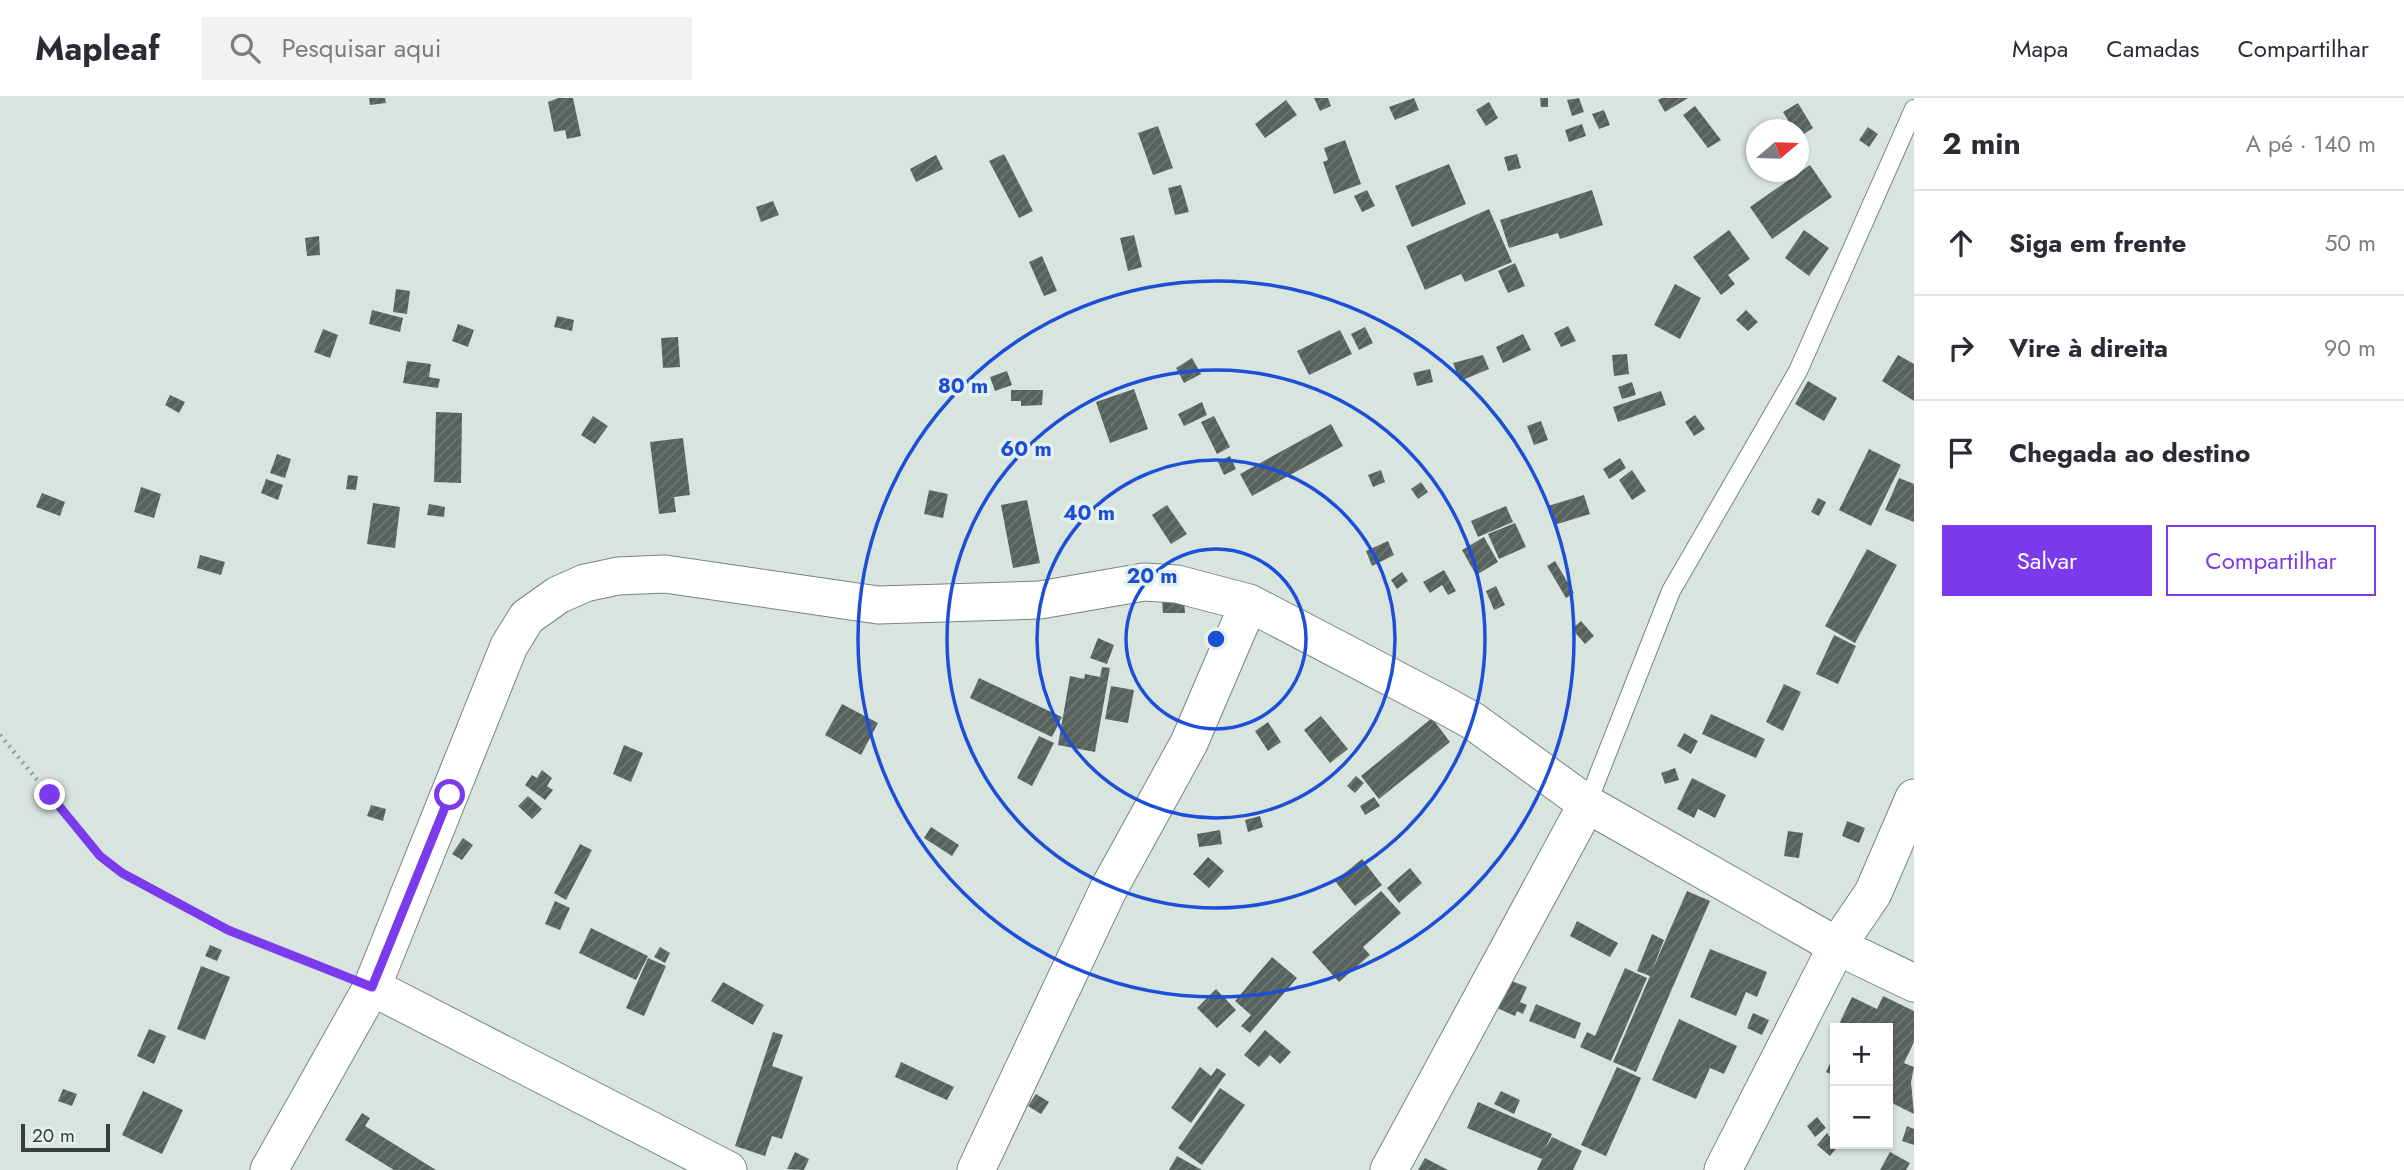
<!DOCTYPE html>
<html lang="pt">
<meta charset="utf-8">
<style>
body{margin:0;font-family:Jost,sans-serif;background:#f2f2f3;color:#2b2b33}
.controls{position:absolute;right:21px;bottom:21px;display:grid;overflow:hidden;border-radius:0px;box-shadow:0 2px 5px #0004}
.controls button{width:63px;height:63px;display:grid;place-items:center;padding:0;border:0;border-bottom:2px solid #e1e1e2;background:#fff;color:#2b2b33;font:35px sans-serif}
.compass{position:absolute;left:1746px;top:21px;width:63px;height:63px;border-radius:50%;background:#fff;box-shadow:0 2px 5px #0004;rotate:71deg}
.scale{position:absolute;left:21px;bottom:18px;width:89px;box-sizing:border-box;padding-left:7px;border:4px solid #373d3a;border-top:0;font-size:19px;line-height:24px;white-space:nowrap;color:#373d3a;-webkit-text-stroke:5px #e5f2ec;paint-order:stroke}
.stop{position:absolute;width:21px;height:21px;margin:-16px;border:5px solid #7c3aed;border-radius:50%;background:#fff}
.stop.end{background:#7c3aed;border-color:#fff;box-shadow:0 2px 7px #0008}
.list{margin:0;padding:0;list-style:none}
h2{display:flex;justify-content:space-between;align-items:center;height:91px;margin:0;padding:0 28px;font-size:30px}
h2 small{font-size:23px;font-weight:400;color:#7c7c81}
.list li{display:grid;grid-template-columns:46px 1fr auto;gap:21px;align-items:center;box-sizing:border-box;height:105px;padding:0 28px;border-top:2px solid #e1e1e2}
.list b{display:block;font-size:26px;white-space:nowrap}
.list em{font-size:23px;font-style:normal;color:#7c7c81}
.actions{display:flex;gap:14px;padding:21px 28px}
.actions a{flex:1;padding:16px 0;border:2px solid #7c3aed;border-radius:0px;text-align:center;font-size:24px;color:#7c3aed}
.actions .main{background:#7c3aed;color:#fff}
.icon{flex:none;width:38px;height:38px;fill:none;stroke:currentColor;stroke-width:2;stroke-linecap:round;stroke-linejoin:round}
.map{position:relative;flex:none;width:1914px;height:1072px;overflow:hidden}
header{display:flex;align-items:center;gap:42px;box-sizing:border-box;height:98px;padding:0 35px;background:#fff;border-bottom:2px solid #e1e1e2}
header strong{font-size:33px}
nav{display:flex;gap:38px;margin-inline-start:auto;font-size:24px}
.search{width:490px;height:63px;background:#f2f2f3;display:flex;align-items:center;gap:18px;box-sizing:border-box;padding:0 24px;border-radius:0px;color:#7c7c81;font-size:26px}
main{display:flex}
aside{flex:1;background:#fff}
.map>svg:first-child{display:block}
</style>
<header>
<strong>Mapleaf</strong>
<div class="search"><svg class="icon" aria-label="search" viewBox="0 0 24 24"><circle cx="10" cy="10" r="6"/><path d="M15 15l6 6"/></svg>Pesquisar aqui</div>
<nav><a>Mapa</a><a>Camadas</a><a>Compartilhar</a></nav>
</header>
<main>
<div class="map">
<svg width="1914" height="1072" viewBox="0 0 1914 1072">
<defs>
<pattern id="building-hatch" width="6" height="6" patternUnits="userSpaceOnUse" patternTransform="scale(1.75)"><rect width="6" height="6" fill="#57625d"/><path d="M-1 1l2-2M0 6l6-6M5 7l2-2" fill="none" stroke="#6d7672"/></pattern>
</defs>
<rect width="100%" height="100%" fill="#d8e5de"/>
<!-- building -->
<path fill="url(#building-hatch)" d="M369,0h16l1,5 -16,2z
M558,0h15l8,38 -14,3 -2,-9 -11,2 -6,-30z
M1314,0h14l3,8 -11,5z
M1414,0l5,12 -24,10 -6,-13z
M1540,0h8v9h-7z
M1579,0l5,14 -12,4 -5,-16z
M1662,0h26l-23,14 -7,-12z
M1286,2l11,15 -32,23 -10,-14z
M1489,4l9,16 -12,8 -10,-16z
M1798,5l15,25 -15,10v-8h-4l-11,-18z
M1695,8l26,34 -13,8 -25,-33z
M1604,12l6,15 -11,4 -7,-15z
M1582,26l4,12 -17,6 -4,-12z
M1158,28l15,42 -20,7 -15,-42z
M1868,29l10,7 -9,13 -10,-7z
M1345,42l16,44 -27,10 -11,-32 5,-2 -4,-12z
M1004,56l29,57 -14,7 -30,-57z
M1517,56l4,14 -13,3 -4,-14z
M936,57l7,14 -27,13 -6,-13z
M1449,66l17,40 -54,23 -17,-41z
M1810,67l22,32 -60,42 -22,-32z
M1181,87l8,27 -14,3 -7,-27z
M1367,92l8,16 -13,6 -8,-16z
M1592,92l11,35 -43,14 -2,-6 -49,15 -9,-28z
M773,103l6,14 -18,7 -5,-15z
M1489,111l23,53 -47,20 -4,-8 -36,16 -19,-44z
M1729,132l21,29 -22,16 7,9 -14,11 -28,-38z
M1804,132l25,18 -20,28 -24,-18z
M1134,137l8,32 -14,4 -8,-33z
M319,138l1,19 -13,1 -2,-18z
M1042,158l15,35 -13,5 -15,-34z
M1515,165l10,23 -17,7 -10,-22z
M1675,186l26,14 -21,41 -26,-14z
M396,191l14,2 -3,23 -14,-2z
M372,212l31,8 -3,14 -31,-8z
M1746,212l12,12 -10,9 -12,-11z
M557,218l17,4 -2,11 -18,-4z
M458,226l16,6 -6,17 -16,-6z
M1568,228l8,15 -15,6 -7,-14z
M1365,229l8,16 -14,7 -8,-16z
M323,231l15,6 -8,23 -16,-6z
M1340,232l12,24 -43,21 -12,-24z
M1523,236l8,16 -28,13 -7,-16z
M678,239l2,30 -17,1 -2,-30z
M1627,256l2,20 -15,2 -2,-21z
M1483,257l6,14 -29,12 -7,-18z
M1898,257l16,9v37l-32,-20z
M1192,260l9,16 -17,9 -8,-15z
M407,263l24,3 -2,13 11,2 -2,9 -35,-5z
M1430,271l3,13 -16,4 -4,-13z
M1007,273l5,14 -17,6 -5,-14z
M1808,283l29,17 -13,23 -29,-17z
M1632,284l4,13 -14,4 -4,-12z
M1134,291l14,40 -38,14 -14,-41z
M1011,292h32l-1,15 -21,1v-5h-10z
M1661,293l5,14 -48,17 -5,-15z
M170,297l15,7 -6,11 -14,-8z
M1202,304l5,13 -23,11 -6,-12z
M436,314l26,1 -1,70 -27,-1z
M1695,317l10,14 -11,7 -9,-14z
M593,318l15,10 -13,18 -14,-9z
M1214,318l16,31 -13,7 -16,-32z
M1541,323l7,19 -14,5 -7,-19z
M1331,326l12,22 -91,50 -12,-22z
M683,340l7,57 -16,2 2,15 -17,2 -9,-72z
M1869,351l32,16 -30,61 -32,-16z
M277,356l14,5 -6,19 -15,-5z
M1230,358l6,13 -12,6 -6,-13z
M1620,360l6,10 -17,11 -6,-10z
M1381,372l4,12 -12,5 -5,-12z
M1632,372l14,21 -14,9 -13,-20z
M348,377l10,1 -2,14 -10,-1z
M1899,380l15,6v38l-29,-12z
M266,381l17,6 -5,15 -17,-7z
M1421,384l7,10 -10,7 -7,-10z
M141,389l20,7 -7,24 -20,-6z
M929,392l19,4 -5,24 -19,-4z
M42,395l23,9 -5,14 -24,-9z
M1584,397l6,19 -36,11 -6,-19z
M1818,400l8,4 -7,14 -8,-4z
M1027,402l13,63 -27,5 -12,-63z
M373,405l27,4 -5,41 -28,-4z
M429,406l16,3 -1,10 -17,-2z
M1167,407l20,29 -16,10 -19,-29z
M1506,408l7,16 -35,15 -7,-16z
M1515,425l11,24 -27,12 -11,-25z
M1484,439l14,25 -22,13 -14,-25z
M1388,443l6,14 -22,11 -6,-15z
M1867,451l30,16 -42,78 -30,-17z
M200,457l25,7 -4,13 -24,-7z
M1555,463l19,32 -8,5 -19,-32z
M1444,472l12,21 -8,4 -6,-10 -12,8 -7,-11z
M1402,474l6,9 -11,8 -6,-9z
M1496,488l9,19 -11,5 -8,-19z
M1162,502h22l1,13h-22z
M1581,523l13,15 -9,8 -13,-15z
M1834,537l22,11 -18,38 -22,-10z
M1098,540l16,7 -7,19 -17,-6z
M1102,569l8,1 -15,84 -37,-7 12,-69 14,3 1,-5 15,3z
M979,580l83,39 -10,20 -82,-39z
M1784,586l17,8 -18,39 -17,-9z
M1111,588l23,4 -6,33 -23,-4z
M842,606l36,19 -17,32 -36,-20z
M1711,616l54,25 -9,19 -54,-24z
M1321,618l27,33 -18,14 -26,-33z
M1432,620l18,24 -71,57 -18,-23z
M1268,624l13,20 -13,9 -13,-20z
M1684,635l14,8 -7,13 -14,-8z
M1039,638l15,7 -22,43 -15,-8z
M624,647l19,8 -12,29 -18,-8z
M1675,670l4,12 -14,4 -4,-11z
M542,672l10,8 -5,8 6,4 -8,10 -20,-15 7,-10 5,3z
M1356,678l8,7 -9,10 -8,-7z
M1692,680l34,17 -11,23 -17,-9 -4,9 -17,-9z
M528,698l14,13 -10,10 -14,-13z
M1374,699l6,9 -15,9 -5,-9z
M371,707l15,4 -3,12 -16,-5z
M1260,718l3,11 -15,5 -3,-12z
M1847,723l18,7 -6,15 -17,-7z
M931,729l28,18 -7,11 -28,-18z
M1220,732l2,14 -23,3 -2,-13z
M1788,733l15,2 -4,25 -15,-2z
M463,740l10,7 -11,15 -10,-6z
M580,746l12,6 -26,50 -12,-7z
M1208,759l16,14 -15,17 -16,-14z
M1362,761l20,26 -27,21 -20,-25z
M1410,770l12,15 -23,20 -12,-15z
M1381,793l20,22 -38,34 7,8 -31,27 -27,-30z
M1687,793l23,10 -74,171 -23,-10 37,-86 -13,-5 15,-37 12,6 -13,33z
M555,803l15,7 -10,22 -15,-6z
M1577,823l41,22 -8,14 -40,-21z
M591,830l57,28 -12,24 -57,-27z
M210,847l12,5 -5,11 -12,-5z
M660,849l10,6 -5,10 -11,-6z
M1710,851l57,23 -10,25 -11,-5 -10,24 -46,-19z
M1272,859l25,21 -47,55 -9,-7 10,-11 -16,-14z
M648,860l18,8 -22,50 -18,-8z
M201,868l29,11 -25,63 -28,-11z
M1625,870l22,10 -36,83 -31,-14 7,-15 8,4z
M1509,882l18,7 -7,15 7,3 -4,9 -6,-3 -2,5 -18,-8z
M723,884l41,23 -11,20 -42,-24z
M1216,891l20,21 -19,18 -20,-20z
M1883,898l31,15v31l-10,21 10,4 -3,15 3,32 -26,-13v-73h-41l-7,-6 12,-25 25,12z
M1536,906l45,19 -6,16 -46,-18z
M1753,915l16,7 -7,15 -15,-7z
M1679,921l58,27 -13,28 -14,-6 -14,31 -44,-19z
M149,931l17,7 -12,28 -17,-8z
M1265,932l26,22 -11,12 -10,-9 -11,12 -15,-12z
M773,934l10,3 -11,31 31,11 -21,62 -10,-3 -7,20 -30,-10z
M1835,955v23l-9,-4z
M901,964l53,25 -7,13 -52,-23z
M1200,969l11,9 6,-8 9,6 -35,49 -20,-15z
M1617,969l24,11 -35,78 -25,-11z
M1220,990l25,17 -43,60 -24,-17z
M63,991l14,5 -5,12 -14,-5z
M143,993l40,19 -21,44 -40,-19z
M1501,993l19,9 -6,14 -20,-10z
M1036,996l13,8 -8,12 -13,-8z
M1478,1004l74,32 -7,15 7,-12 30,14 -9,19h-36l5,-11 -75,-31z
M362,1015l8,5 -5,8 71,44h-42l-49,-30z
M1817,1019l9,11 -11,9 -8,-11z
M1907,1028l7,3v16l-12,-4z
M1827,1035l8,11h5l-10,12 -13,-11z
M795,1054l14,7 -5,11 -17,-1z
M1890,1054l20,11 -4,7h-26z
M1177,1058l25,14h-33z
M1425,1060l23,12h-30z"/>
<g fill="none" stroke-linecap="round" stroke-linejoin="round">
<!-- lane casing -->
<g stroke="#79847f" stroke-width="20">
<path id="lane" d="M1587,706l84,-213 127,-220 116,-262"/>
</g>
<!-- street casing -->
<g stroke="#79847f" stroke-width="39">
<path id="street" d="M372,889l356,183
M269,1072l103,-183 137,-341 18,-29 31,-22 27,-12 33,-7 47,-2 213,31 162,-5 104,-18 33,2 72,19 195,102 29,16 114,83 250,142 77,37
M976,1072l132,-280 81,-147 60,-140
M1389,1072l198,-366
M1723,1072l114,-224 36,-53 41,-95"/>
</g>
<!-- path -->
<path stroke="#96a19b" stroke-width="4.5" stroke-dasharray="2 5" stroke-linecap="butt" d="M0,637l100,121 22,17 106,57 112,45"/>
<!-- lane -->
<use href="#lane" stroke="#fff" stroke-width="18"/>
<!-- street -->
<use href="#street" stroke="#fff" stroke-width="37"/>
</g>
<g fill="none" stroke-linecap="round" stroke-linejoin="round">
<!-- route -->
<path stroke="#7c3aed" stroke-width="9" d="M50,697l50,61 22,17 106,57 144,57 78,-192"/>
</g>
<!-- distance rings -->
<g fill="none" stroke="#1d4ed8" stroke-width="3.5">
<circle cx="1216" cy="541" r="90"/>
<circle cx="1216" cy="541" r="179"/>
<circle cx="1216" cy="541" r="269"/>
<circle cx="1216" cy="541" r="358"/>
</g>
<circle cx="1216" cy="541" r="10" fill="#1d4ed8" stroke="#e5f2ec" stroke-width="3.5"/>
<g font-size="21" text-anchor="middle" font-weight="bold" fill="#1d4ed8" stroke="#e5f2ec" stroke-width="7" stroke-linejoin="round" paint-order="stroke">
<text x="963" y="295">80 m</text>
<text x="1026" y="358">60 m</text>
<text x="1089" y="422">40 m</text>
<text x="1152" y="485">20 m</text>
</g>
</svg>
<div class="controls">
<button>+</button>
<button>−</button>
</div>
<svg class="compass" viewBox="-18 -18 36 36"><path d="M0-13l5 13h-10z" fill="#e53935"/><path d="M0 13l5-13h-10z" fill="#7c7c81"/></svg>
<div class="scale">20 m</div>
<div class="stop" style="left:450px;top:697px"></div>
<div class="stop end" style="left:50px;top:697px"></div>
</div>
<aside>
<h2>2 min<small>A pé · 140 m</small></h2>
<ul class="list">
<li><svg class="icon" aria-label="ahead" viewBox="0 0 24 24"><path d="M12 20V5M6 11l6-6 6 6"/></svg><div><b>Siga em frente</b></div><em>50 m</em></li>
<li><svg class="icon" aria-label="right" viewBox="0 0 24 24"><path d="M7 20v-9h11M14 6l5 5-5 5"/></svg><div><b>Vire à direita</b></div><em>90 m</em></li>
<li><svg class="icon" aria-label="arrive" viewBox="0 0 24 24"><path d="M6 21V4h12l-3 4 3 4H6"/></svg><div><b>Chegada ao destino</b></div></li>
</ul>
<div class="actions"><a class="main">Salvar</a><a>Compartilhar</a></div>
</aside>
</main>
